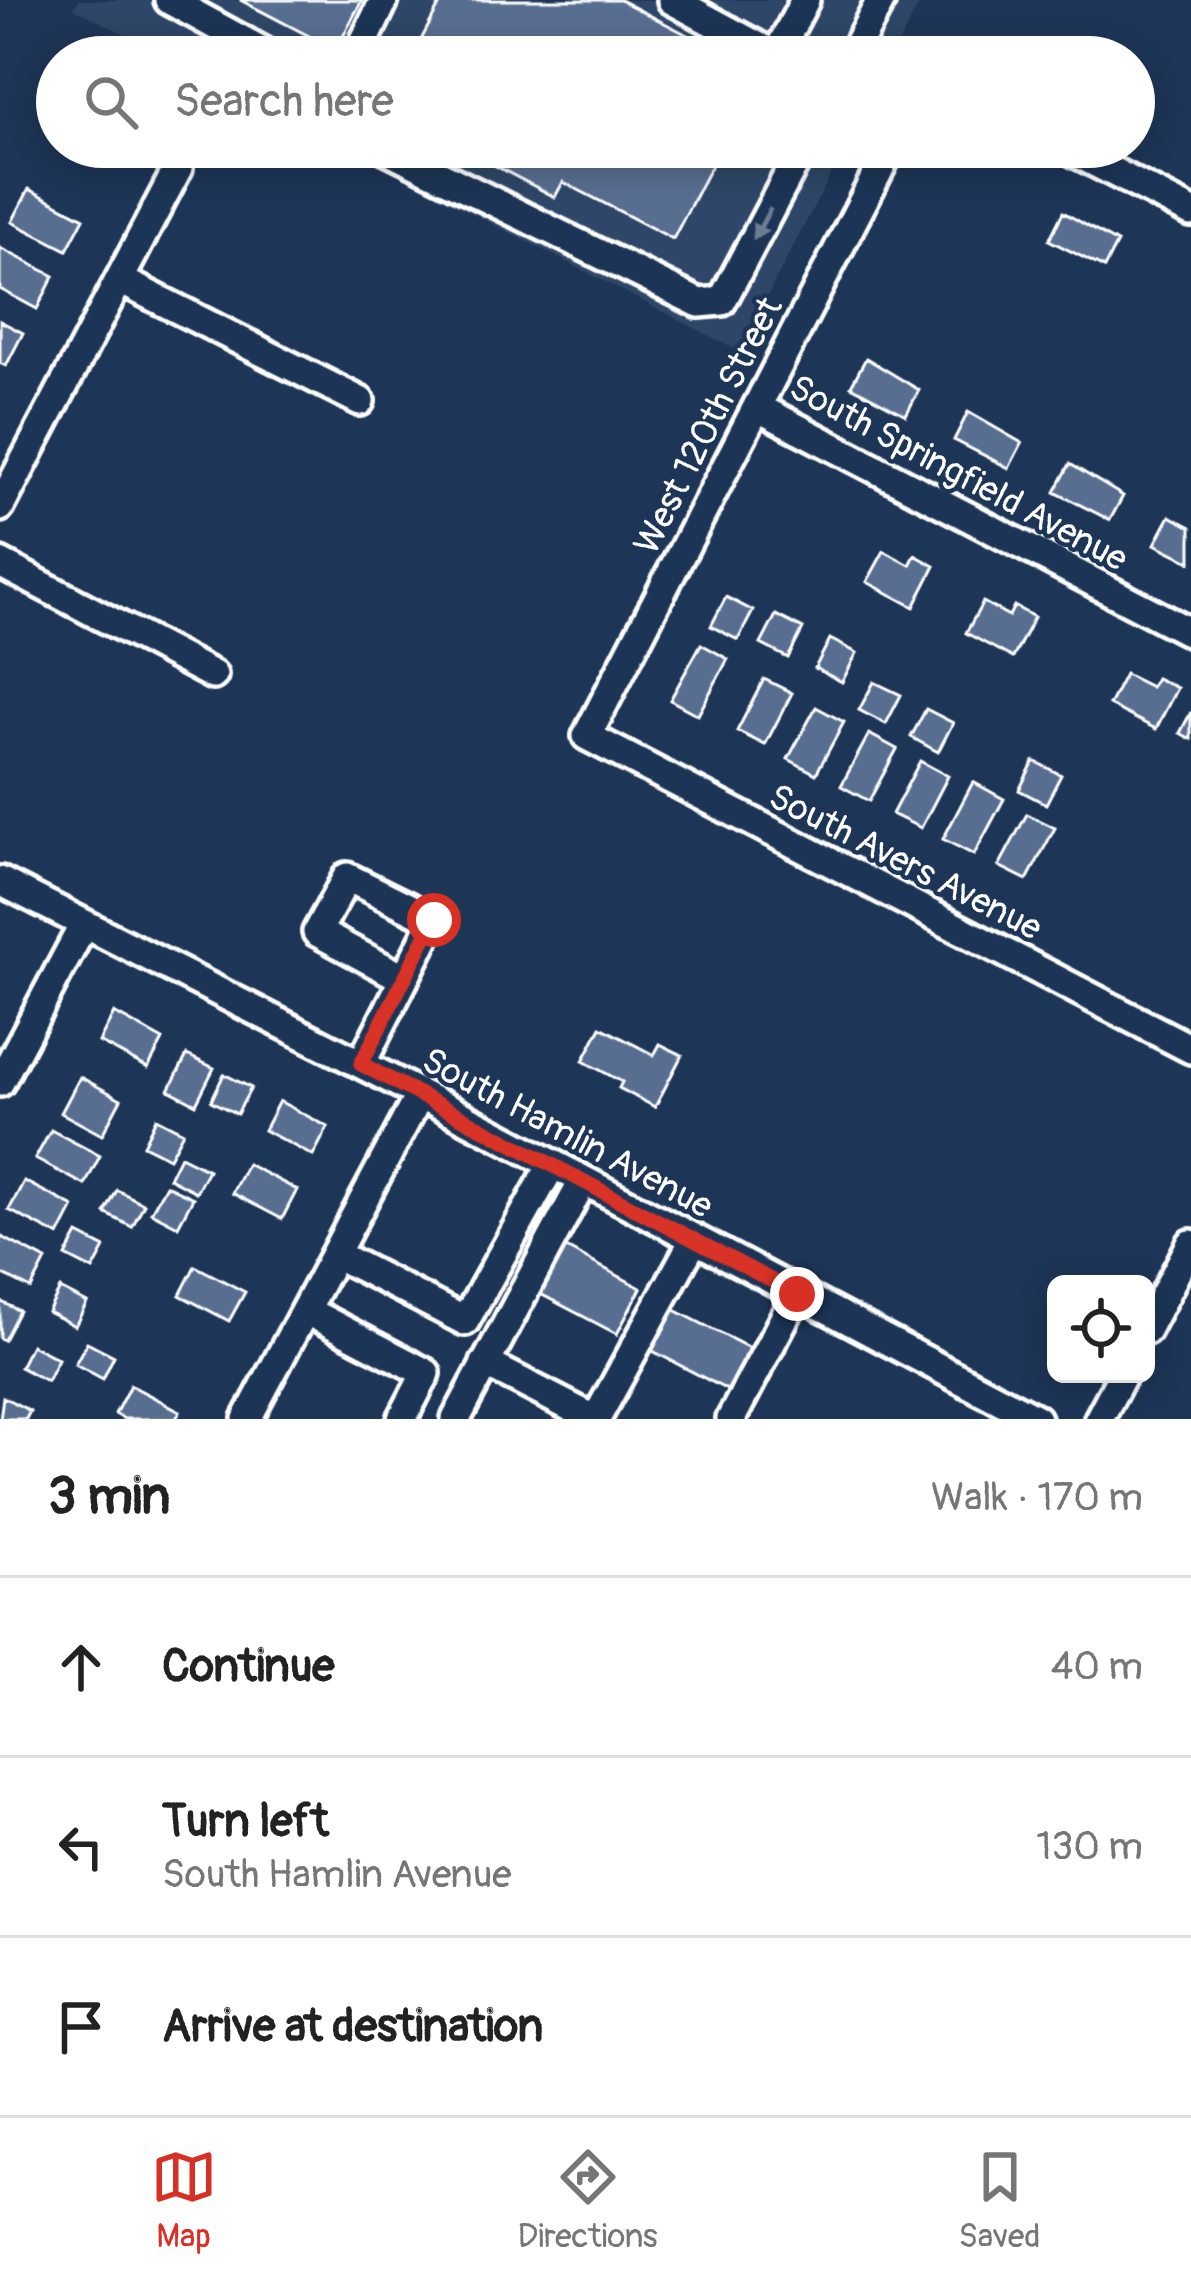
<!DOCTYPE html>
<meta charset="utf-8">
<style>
body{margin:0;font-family:Pangolin,sans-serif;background:#f6f6f6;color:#222}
.controls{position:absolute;right:36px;bottom:36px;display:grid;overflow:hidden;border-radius:18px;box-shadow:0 6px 30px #0003}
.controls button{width:108px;height:108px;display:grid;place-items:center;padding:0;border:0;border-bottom:3px solid #e0e0e0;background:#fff;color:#222;font:60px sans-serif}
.stop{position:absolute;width:36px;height:36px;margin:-27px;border:9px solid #d93025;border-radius:50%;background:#fff}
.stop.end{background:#d93025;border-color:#fff;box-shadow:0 3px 12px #0008}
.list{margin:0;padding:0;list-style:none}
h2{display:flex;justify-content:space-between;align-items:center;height:156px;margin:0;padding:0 48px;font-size:51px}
h2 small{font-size:39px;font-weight:400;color:#767676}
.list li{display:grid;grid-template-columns:78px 1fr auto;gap:36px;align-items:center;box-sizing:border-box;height:180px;padding:0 48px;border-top:3px solid #e0e0e0}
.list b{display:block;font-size:45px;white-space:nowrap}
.list p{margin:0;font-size:39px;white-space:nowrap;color:#767676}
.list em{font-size:39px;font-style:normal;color:#767676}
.icon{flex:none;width:66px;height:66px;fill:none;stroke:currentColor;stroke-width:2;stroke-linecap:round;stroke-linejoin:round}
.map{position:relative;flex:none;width:1191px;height:1419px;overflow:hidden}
.search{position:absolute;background:#fff;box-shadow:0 6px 30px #0003;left:36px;right:36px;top:36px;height:132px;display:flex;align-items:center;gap:30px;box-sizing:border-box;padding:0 42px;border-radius:66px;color:#767676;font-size:45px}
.sheet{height:696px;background:#fff}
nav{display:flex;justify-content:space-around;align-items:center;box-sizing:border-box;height:168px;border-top:3px solid #e0e0e0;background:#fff;font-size:33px;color:#767676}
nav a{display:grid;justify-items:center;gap:6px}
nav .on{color:#d93025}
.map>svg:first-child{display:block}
</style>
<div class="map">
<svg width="1191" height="1419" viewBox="0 0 1191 1419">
<rect width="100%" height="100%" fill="#1d3557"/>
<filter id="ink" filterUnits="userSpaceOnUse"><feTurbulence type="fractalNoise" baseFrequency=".00833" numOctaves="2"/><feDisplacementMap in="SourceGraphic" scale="24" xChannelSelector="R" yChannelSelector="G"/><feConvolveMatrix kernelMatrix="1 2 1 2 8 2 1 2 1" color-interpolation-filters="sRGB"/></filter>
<g filter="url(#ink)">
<!-- built -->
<path fill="#2f4668" d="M78,0h843l-29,57h-723l-95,-49z
M344,147h501l-106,204z"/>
<!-- building -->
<path fill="#586e91" stroke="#fff" stroke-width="3" d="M240,0h122l-26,50z
M437,0h183l110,57h-318l29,-55z
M439,147h282l-48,92 -110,-57 -8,15 -94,-49 -7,14 -18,-9z
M29,189l55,29 -17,32 -55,-28z
M1063,212l54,31 -13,25 -55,-28z
M0,248l54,28 -17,33 -37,-20z
M0,321l23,12 -17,33 -6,-3z
M866,358l53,32 -13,25 -55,-29z
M968,412l54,31 -13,25 -55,-28z
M1070,464l53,32 -13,24 -55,-28z
M1170,516l21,11v35l-36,-18z
M884,551l26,14 5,-10 20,11 -21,41 -47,-25z
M726,597l27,14 -15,29 -27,-14z
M983,602l26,14 5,-10 20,11 -21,41 -47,-25z
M776,615l27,14 -15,29 -27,-14z
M830,639l27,14 -15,29 -27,-14z
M701,644l27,15 -30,56 -28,-15z
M1125,674l26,13 5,-9 21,10 -21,41 -47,-24z
M764,679l28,14 -27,52 -28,-14z
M874,682l27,13 -15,29 -27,-14z
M816,707l28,15 -28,52 -28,-15z
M926,709l27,14 -15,29 -27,-15z
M1191,712v27l-11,-6z
M869,734l28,15 -28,52 -28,-15z
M920,761l28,15 -27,52 -29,-14z
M1034,761l27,14 -15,29 -27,-14z
M973,782l31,17 -30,56 -31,-16z
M1027,814l28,14 -28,52 -28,-14z
M114,1013l49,27 -15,28 -49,-26z
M601,1027l53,28 6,-11 22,11 -27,52 -36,-19 3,-6 -39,-21z
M187,1055l27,13 -18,36 -27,-14z
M224,1074l27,14 -14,26 -26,-13z
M80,1077l41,22 -19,36 -41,-22z
M279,1101l49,26 -15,29 -49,-26z
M156,1118l27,14 -14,26 -26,-13z
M51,1130l49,26 -15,29 -50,-26z
M180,1156l28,14 -12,22 -27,-14z
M247,1164l50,26 -15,29 -50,-26z
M24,1181l50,26 -15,29 -50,-26z
M166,1185l27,13 -15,28 -27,-14z
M117,1190l27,14 -12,23 -27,-14z
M78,1234l27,14 -12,22 -27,-14z
M0,1236l46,24 -15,29 -31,-16z
M555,1242l86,46 -24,46 -86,-45z
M195,1266l50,26 -16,29 -49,-26z
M60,1289l27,14 -12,23 -27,-14z
M0,1301l19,10 -15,29 -4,-2z
M671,1308l84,43 -22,42 -84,-44z
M87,1342l27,14 -11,23 -28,-15z
M31,1345l27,14 -11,22 -27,-14z
M130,1385l50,26 -4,8h-52l-9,-5z
M3,1397l27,14 -4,8h-26z"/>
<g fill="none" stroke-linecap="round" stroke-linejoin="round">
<!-- minor casing -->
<g stroke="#fff" stroke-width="36">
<path id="minor" d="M169,0l104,57
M672,0l106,57
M776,56l29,-56
M357,57l27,-57
M851,57l30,-57
M383,147l316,156 23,-2 81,-154
M891,147l-304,589 604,313
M1065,147l126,65
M120,280l240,121
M757,407l434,226
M0,507l178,-339
M0,563l213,112
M0,881l420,213 616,325
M361,1064l73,-144 -87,-43 -30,55 86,46
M0,1082l84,-158
M335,1254l130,67 87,-156
M305,1310l121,63 -24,46
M1146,1330l45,-86
M485,1363l109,56
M247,1419l173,-325
M456,1419l127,-238
M596,1419l98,-179
M731,1419l66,-125
M1099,1419l24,-45"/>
</g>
<!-- minor -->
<use href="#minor" stroke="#1d3557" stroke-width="27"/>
</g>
<!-- one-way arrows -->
<defs><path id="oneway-solid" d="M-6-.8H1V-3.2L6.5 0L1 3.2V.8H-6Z" transform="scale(3)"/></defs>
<use fill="#6c7c92" href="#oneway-solid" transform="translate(762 224) rotate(118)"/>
</g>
<g fill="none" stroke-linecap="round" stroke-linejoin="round" filter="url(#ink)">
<!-- route -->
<path stroke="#d93025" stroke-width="15" d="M434,920l-73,144 436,230"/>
</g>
<g text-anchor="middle" stroke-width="9" stroke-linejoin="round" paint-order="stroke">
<!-- street labels -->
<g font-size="36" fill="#fff" stroke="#1d3557">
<text transform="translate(707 425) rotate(-63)" y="13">West 120th Street</text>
<text transform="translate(959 472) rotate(28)" y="13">South Springfield Avenue</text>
<text transform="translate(906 861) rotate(27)" y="13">South Avers Avenue</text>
<text transform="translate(568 1132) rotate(28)" y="13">South Hamlin Avenue</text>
</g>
</g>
</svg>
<div class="controls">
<button><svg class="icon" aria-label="locate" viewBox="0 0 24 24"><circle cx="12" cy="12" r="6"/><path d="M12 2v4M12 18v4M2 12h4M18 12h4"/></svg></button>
</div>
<div class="stop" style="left:434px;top:920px"></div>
<div class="stop end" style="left:797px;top:1294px"></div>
<div class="search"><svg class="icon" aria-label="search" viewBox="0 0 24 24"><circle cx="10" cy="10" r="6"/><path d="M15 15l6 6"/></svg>Search here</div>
</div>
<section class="sheet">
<h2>3 min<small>Walk · 170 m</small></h2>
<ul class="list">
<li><svg class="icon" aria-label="ahead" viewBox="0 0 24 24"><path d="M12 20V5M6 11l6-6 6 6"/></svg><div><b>Continue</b></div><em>40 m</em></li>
<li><svg class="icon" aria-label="left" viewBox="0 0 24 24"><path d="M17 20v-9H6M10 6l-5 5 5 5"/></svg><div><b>Turn left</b><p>South Hamlin Avenue</p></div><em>130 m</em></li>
<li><svg class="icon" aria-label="arrive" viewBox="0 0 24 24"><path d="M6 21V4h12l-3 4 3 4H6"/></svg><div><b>Arrive at destination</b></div></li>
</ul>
</section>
<nav>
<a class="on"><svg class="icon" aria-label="map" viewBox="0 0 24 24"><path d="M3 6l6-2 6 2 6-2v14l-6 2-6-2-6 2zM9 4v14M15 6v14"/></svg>Map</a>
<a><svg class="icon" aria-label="directions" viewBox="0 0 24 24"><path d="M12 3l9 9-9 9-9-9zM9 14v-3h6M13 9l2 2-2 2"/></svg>Directions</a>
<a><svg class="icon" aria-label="saved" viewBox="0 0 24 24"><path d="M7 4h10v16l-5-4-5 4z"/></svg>Saved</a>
</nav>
